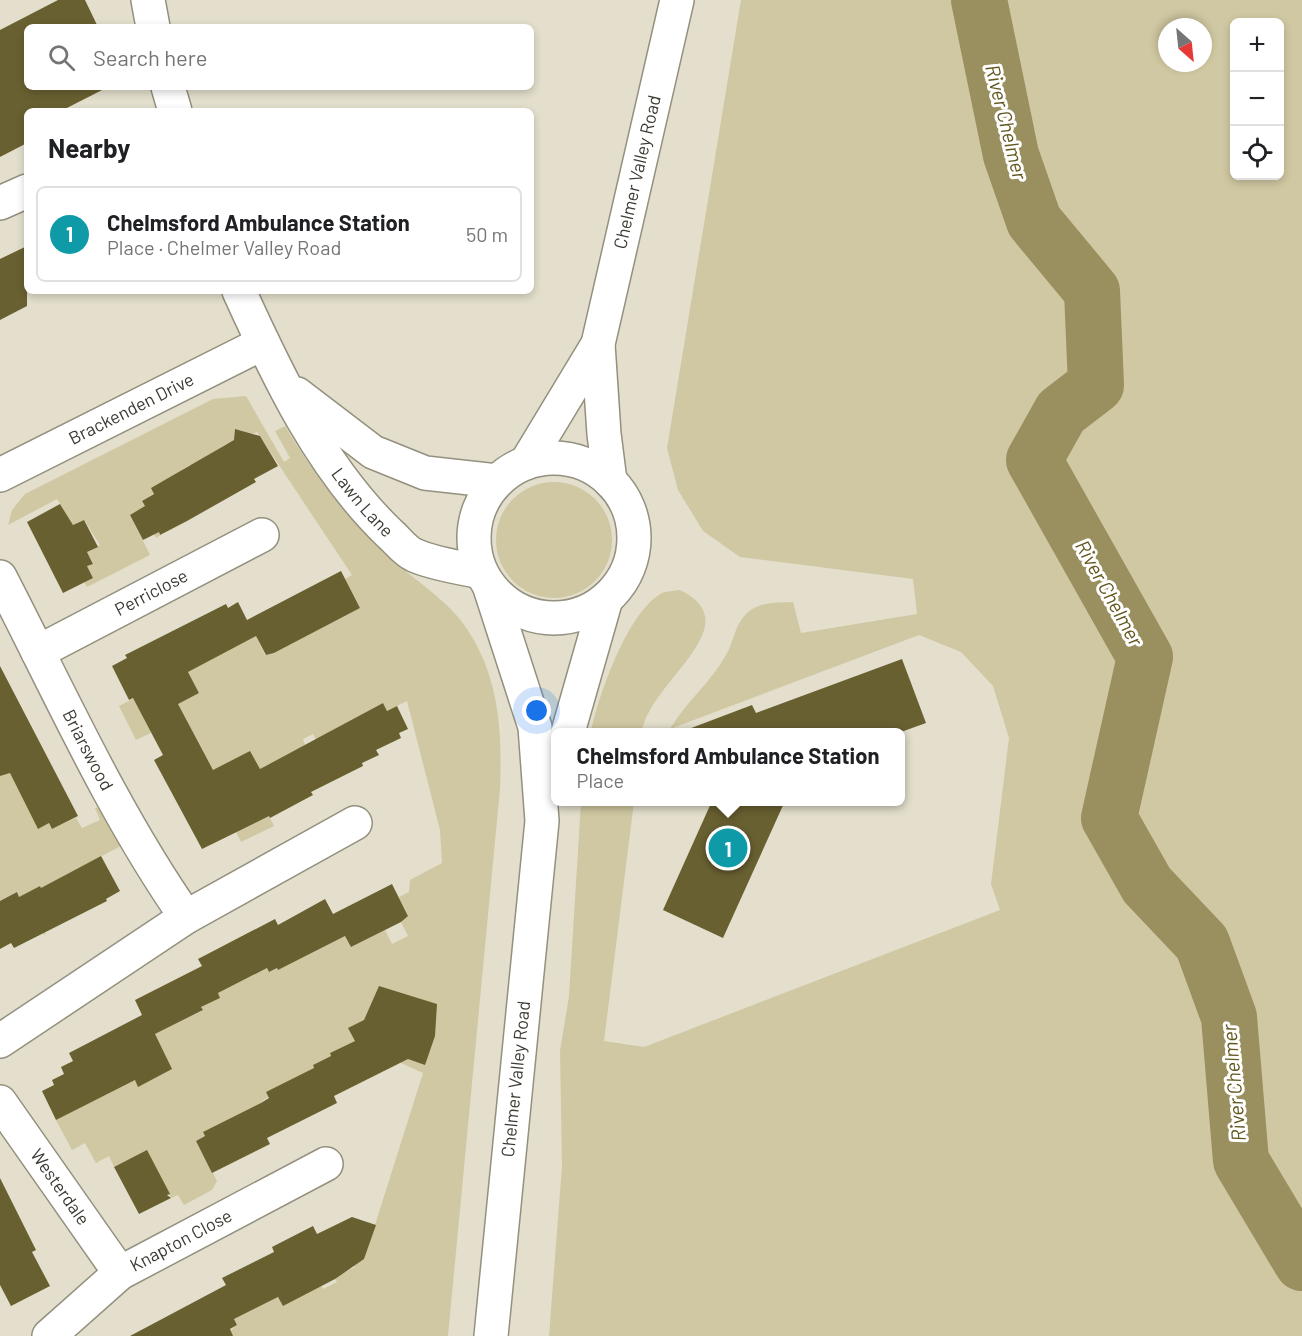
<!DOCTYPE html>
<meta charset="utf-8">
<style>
body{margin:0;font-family:Barlow,sans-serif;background:#f6f6f6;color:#202124}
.controls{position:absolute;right:18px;top:18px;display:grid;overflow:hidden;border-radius:9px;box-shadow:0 3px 9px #0003}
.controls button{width:54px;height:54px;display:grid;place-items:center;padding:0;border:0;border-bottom:2px solid #e0e0e0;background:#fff;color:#202124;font:30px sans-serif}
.compass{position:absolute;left:1158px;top:18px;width:54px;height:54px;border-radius:50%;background:#fff;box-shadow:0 3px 9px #0003;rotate:153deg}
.you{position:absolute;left:537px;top:711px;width:21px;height:21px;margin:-15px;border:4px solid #fff;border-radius:50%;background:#1a73e8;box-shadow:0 0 0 9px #1a73e833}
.badge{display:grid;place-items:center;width:39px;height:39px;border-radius:50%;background:#9350c4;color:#fff;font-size:20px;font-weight:700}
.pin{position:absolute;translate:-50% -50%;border:3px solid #fff;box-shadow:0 2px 6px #0006}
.popup{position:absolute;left:551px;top:728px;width:354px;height:78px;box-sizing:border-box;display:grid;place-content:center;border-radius:9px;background:#fff;filter:drop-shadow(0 2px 4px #0005);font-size:20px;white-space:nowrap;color:#757577}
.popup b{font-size:22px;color:#202124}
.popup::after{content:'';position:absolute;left:50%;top:100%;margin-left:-12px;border:12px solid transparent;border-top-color:#fff}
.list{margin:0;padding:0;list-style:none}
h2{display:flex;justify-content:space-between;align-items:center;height:78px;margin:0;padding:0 24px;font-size:26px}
h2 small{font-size:20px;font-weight:400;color:#757577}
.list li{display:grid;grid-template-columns:39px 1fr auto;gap:18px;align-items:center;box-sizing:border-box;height:96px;margin:0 12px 12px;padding:0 12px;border:2px solid #e0e0e0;border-radius:9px}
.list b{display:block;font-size:22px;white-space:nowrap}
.list p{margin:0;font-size:20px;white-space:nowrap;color:#757577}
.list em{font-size:20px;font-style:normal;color:#757577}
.icon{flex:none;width:33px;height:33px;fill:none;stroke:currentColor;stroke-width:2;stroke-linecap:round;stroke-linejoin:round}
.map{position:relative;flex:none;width:1302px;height:1336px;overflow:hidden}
.search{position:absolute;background:#fff;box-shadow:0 3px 9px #0003;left:24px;top:24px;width:510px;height:66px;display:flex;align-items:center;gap:15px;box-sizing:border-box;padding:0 21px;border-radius:9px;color:#757577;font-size:22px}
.panel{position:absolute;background:#fff;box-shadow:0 3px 9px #0003;left:24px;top:108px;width:510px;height:186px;border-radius:9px}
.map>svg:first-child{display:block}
</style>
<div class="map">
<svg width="1302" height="1336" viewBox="0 0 1302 1336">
<rect width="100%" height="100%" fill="#e3dfcc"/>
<!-- green -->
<path fill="#d0c8a2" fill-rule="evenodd" d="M741,0h561v1336h-753l13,-170 -2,-115 9,-55 12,-194h53l-30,239 40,6 356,-137 -9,-26 18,-146 -16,-52 -32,-34 -42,-17 -249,94c16,-27 41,-47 56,-74 8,-13 8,-29 20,-41 13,-13 30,-11 47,-12l8,31 116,-19 -4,-35 -173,-22 -37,-26 -25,-41 -11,-42zM1280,22v154h-46v-154zM1167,27h36v36h-36z
M246,396l38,66 6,-4 -15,-27 10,-5c29,49 62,92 104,131 26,24 61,44 80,75 31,49 33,101 31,157l-52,547h-224l13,-11 -3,-6 44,-22 5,8 34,-29 6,13 14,-7 -3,-5 21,-10 -2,-3 15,-17 55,-174 -22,-10 -9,-18 -43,-17 6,13 -25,12 1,3 -18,9 1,3 -53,34 14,28 -72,2 2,4 -9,5 21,40 -5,9 -28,15 -6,-10 -7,3 -24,-47 -33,16 -5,-11 -13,7 -11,-20 -13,7 -16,-30 78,-42 4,8 15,-51 49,-24 -1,-4 19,-9 -2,-5 49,-25 2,4 8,-4 1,2 67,-34 6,11 34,-17 7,14 16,-8 -8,-16 8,-5 -9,-18 10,-5 1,-12 32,-17 -2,-33 -33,-129 -20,10 -4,-8 -67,37 -3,-6 -10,5 2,6 -42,22 -5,28 16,31 -33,16 -5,-10 -86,-102 1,3 -15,7 -17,-34 60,-31 12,22 8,-4 -11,-21 67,-38 10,21 9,-2 86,-45 -15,-29 7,-4 -95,-143 -9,4 -7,-6 -6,3 1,10 -10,1 -35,23 -1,-2c-18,9 -29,25 -48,36l18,34 -4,3 -15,-29 -11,6 20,40 -63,32 -3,-5 9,-4 -6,-12 6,-3 -6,-11 13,-7 -16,-25 -11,5 -16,-26 -49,26 4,-15 13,-16 188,-95z
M496 540a58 58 0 1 1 116 0a58 58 0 1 1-116 0Z
M680,590c72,35 -31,92 -38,142h-51c7,-36 37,-121 71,-139 5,-2 13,-2 18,-3z
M7,772h4l28,56 10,-5 3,6 24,-11 6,10 18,-8 -5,-12 6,-1 22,38 -58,30 -23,15 -2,-4 -15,8 21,40 -2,1 -18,-35 -4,2 -5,-10 -17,9v-125z"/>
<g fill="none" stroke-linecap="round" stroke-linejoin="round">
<!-- river -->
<path stroke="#998f5f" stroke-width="56" d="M979,0l32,155 23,66 58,70 4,94 -35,27 -27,48 111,197 -36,161 38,67 55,58 27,74 12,144 61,102"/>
</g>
<!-- building -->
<path fill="#696031" d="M58,0h27l13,27h-71v60h81l-47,24h-34v32l-27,14v-127z
M27,246v60l-27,14v-61z
M235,429l25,7 18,30 -24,13 2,3 -69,39 -27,14 -1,-3 -16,8 -13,-25 15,-9 -3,-5 12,-7 -3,-6 83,-48z
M60,504l13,21 11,-5 14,27 -11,5 6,12 -6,2 6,12 -30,15 -36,-71z
M341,571l19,37 -86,45 -8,2 -10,-19 -68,36 11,21 -21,11 35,66 37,-19 10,18 123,-66 4,8 10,-5 11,23 -9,4 2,5 -25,12 3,5 -17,8 1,3 -52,26 2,3 -43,23 -1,-2 -67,33 -48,-89 9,-5 -30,-57 -4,2 -17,-34 15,-8 -2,-3 101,-51 2,4 10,-6 9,18z
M902,659l24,64 -25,9h-215v-2l66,-25 4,8z
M0,666l78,150 -26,13 -3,-6 -11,6 -28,-56 -10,3z
M712,801h73l-62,137 -60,-28z
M101,856l19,35 -14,8 1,2 -93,47 -3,-5 -11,6v-48l17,-9 2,5 21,-11 1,2z
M392,884l16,32 -7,6 -50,25 -6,-11 -67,34 -1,-2 -8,4 -2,-4 -49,25 2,5 -19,9 2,3 -48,24 17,35 -34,18 -3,-7 -79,40 -14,-29 12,-6 -2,-5 12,-6 -3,-7 12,-6 -4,-8 73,-38 -7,-15 67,-34 -4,-7 77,-40 3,6 47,-26 8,15z
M379,986l58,18 -2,32 -10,29 -17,-6 -74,37 3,7 -70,35 3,6 -58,29 -16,-32 9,-5 -2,-4 58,-29 8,-5 -3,-6 48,-24 -1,-3 18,-9 -1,-3 25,-12 -7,-13 16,-8z
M147,1150l23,44 -3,1 4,3 -32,16 -25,-47z
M0,1178l36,72 -4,2 18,34 -39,20 -11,-21z
M352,1217l24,8 -12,34 -29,20 -52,27 -5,-9 -44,22 3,6 -7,4 3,7h-103l96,-51 -4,-7 52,-26 -2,-5 41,-21 4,8z"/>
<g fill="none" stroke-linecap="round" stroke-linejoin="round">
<!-- street casing -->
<g stroke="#94907e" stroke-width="36">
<g id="street">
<path d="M0,203l27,-12"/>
<path id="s1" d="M0,475l263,-132"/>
<path id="s2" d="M0,577c59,114 112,234 186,340"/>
<path id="s3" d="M38,652l224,-117"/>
<path d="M0,1041l186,-124 169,-94"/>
<path id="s4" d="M0,1102l120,171"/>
<path id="s5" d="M49,1336l71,-63 206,-109"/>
</g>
</g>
<!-- secondary casing -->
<g stroke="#94907e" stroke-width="36">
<g id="secondary">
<path d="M148,0l5,27"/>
<path d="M168,87l7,24"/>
<path id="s6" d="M239,291c39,86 82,177 151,243 7,6 15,17 24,21 19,9 46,12 66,17"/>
<path d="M297,394l76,58 52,21 72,8"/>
</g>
</g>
<!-- primary casing -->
<g stroke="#94907e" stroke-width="36">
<g id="primary">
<circle cx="554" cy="538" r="80"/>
<path d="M526,463l72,-119"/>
<path id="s7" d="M610,481l-6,-47 -6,-90 79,-344"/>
<path d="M490,588l45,139 7,94 -51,515"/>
<path d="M568,732l38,-133"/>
</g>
</g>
<!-- street -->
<use href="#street" stroke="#fff" stroke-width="33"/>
<!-- secondary -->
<use href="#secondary" stroke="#fff" stroke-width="33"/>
<!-- primary -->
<use href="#primary" stroke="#fff" stroke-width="33"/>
</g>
<g text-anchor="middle" stroke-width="6" stroke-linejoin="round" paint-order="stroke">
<!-- street labels -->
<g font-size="18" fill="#3c3a33" stroke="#fff">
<text dy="6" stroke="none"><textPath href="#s7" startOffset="314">Chelmer Valley Road</textPath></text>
<text dy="6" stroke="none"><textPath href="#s1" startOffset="147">Brackenden Drive</textPath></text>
<text dy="6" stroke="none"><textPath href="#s6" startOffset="246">Lawn Lane</textPath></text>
<text dy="6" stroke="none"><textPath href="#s3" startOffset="128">Perriclose</textPath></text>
<text dy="6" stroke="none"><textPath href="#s2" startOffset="194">Briarswood</textPath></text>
<text transform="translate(516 1079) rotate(-84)" y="6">Chelmer Valley Road</text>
<text dy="6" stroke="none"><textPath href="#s4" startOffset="104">Westerdale</textPath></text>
<text dy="6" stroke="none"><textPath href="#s5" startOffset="164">Knapton Close</textPath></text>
</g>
<!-- water labels -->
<g font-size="20" font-style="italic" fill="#62571d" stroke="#fff">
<text transform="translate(1006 122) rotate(76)" y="7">River Chelmer</text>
<text transform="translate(1109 593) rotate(61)" y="7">River Chelmer</text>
<text transform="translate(1234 1083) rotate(-95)" y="7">River Chelmer</text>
</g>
</g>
</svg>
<div class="controls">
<button>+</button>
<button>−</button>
<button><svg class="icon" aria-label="locate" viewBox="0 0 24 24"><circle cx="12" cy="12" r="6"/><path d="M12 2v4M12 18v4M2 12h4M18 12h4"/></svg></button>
</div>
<svg class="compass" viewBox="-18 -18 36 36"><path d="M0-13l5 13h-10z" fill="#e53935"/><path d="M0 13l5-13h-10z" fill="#757577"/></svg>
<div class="you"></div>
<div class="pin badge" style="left:728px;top:848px;background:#0f9aa8">1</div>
<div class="popup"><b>Chelmsford Ambulance Station</b>Place</div>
<div class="search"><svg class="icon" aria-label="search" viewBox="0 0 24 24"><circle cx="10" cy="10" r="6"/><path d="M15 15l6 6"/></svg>Search here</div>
<section class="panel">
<h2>Nearby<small></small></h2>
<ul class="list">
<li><span class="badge" style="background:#0f9aa8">1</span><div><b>Chelmsford Ambulance Station</b><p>Place · Chelmer Valley Road</p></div><em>50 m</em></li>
</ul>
</section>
</div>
